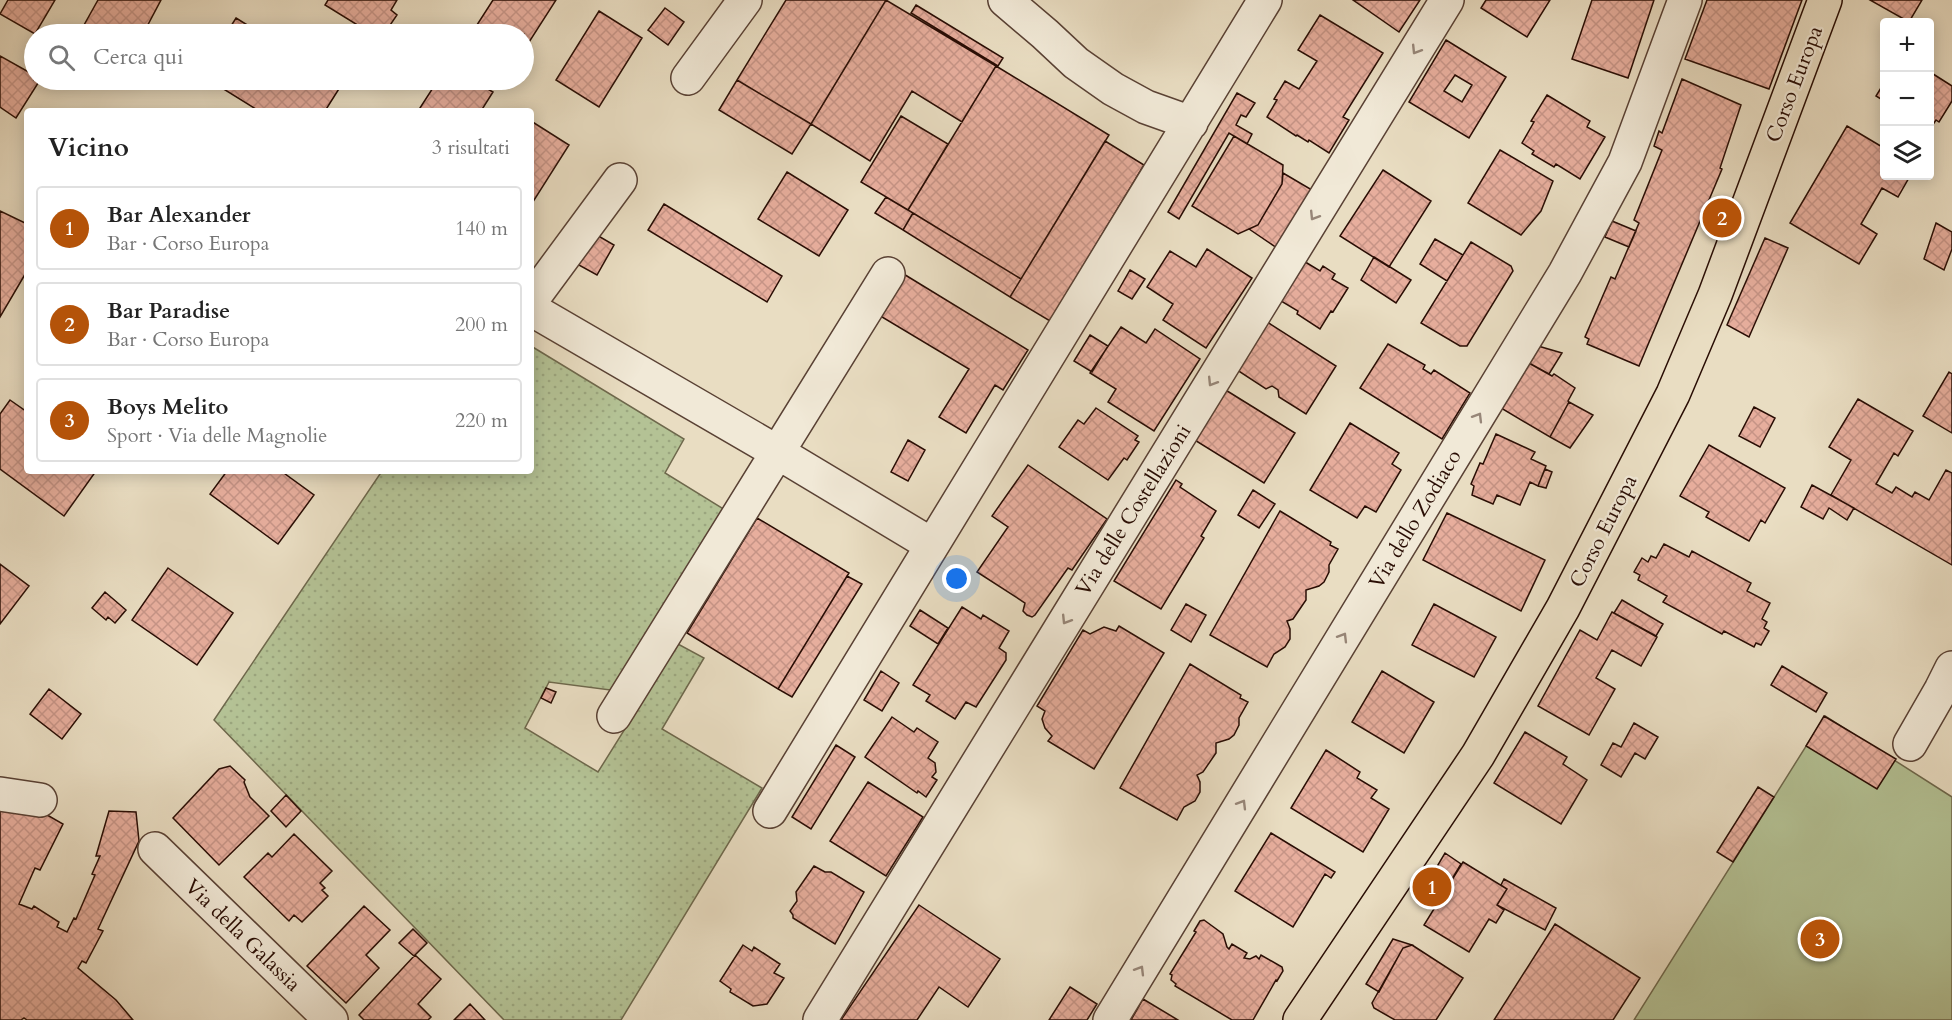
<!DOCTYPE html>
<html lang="it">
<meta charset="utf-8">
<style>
body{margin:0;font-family:Cardo,serif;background:#f6f6f6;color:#222}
.controls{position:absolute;right:18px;top:18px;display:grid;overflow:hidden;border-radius:6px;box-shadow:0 3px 15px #0003}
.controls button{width:54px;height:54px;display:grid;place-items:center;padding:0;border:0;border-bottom:2px solid #e0e0e0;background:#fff;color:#222;font:30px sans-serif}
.you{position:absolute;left:957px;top:579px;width:21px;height:21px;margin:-15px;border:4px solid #fff;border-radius:50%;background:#1a73e8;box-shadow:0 0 0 9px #1a73e833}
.badge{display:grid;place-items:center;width:39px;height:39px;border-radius:50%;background:#b45309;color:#fff;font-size:20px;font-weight:700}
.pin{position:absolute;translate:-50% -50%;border:3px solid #fff;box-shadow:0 2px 6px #0006}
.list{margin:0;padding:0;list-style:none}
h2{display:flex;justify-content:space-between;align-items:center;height:78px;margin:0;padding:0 24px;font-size:26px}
h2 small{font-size:20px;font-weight:400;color:#767676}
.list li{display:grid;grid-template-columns:39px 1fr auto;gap:18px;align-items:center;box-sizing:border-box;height:84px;margin:0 12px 12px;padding:0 12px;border:2px solid #e0e0e0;border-radius:6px}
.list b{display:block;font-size:22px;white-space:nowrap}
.list p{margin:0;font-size:20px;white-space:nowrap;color:#767676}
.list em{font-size:20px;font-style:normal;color:#767676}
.icon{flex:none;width:33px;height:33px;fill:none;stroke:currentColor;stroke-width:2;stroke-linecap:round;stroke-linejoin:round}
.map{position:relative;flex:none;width:1952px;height:1020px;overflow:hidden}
.search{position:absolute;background:#fff;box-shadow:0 3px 15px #0003;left:24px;top:24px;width:510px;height:66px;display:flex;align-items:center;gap:15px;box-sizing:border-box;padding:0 21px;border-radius:33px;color:#767676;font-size:22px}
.panel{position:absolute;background:#fff;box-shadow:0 3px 15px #0003;left:24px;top:108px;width:510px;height:366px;border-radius:6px}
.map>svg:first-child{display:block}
</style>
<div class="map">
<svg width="1952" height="1020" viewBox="0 0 1952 1020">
<defs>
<pattern id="grass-dots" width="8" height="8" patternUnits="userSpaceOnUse" patternTransform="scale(1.5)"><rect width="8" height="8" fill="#b4c295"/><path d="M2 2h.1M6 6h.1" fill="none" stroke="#9ba67f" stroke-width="1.8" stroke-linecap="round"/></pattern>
<pattern id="building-cross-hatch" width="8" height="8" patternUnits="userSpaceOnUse" patternTransform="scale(1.5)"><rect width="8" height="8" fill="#e7ae9d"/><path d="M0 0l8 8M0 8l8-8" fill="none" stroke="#c69486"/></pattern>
</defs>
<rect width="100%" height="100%" fill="#e9ddc2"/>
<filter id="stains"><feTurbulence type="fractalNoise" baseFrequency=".00333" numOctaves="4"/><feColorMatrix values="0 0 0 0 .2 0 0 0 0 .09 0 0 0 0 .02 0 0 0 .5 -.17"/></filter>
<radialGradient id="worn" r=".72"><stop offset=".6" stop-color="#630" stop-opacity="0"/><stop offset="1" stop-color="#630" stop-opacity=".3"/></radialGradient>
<!-- grass -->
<path fill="url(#grass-dots)" stroke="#6e684c" stroke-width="1.5" d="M531,346l153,93 -19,34 65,40 -112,178 -69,-9 -24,46 73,44 80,-128 26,14 -42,71 100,59 -141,232h-117l-290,-300 168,-249h149z"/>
<!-- garden -->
<path fill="#b4c295" stroke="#6e684c" stroke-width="1.5" d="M1825,716l127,81v223h-318z"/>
<!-- building -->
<path fill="url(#building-cross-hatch)" stroke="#290d04" stroke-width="1.5" fill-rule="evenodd" d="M8,0h47l-20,34 -35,-20z
M98,0h63l-18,34h-64z
M328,0h69l-6,10 6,5 -13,19h-12l-47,-29z
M493,0h63l-32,50v-16h-38l-11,-6z
M786,0h100l-75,124 -74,-44z
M886,0l110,66 -34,56 -50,-31 -42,70 -59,-37z
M1353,0h67l-21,32z
M1486,0h64l-23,37 -46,-29z
M1592,0h62l-26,78 -56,-19z
M1707,0h95l-33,89 -84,-30z
M1870,0h52l-13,22z
M916,5l87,53 -5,8 -87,-53z
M665,8l19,14 -16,23 -20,-15z
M599,11l43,27 -43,69 -43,-27z
M1320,15l63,38 -40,64 6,3 -20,33 -20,-13 -1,2 -11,-7 -1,1 -29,-19 10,-17 -3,-1 11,-18 14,8 18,-28 -19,-11z
M236,18l26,16h-36z
M1446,40l60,37 -37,61 -60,-36zM1455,75l17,10 -10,17 -18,-11z
M0,56l34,19v5h6l-24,38 -16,-11z
M996,66l113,69 -88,144 -113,-69z
M1930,72l22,14v15l-13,21 -3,-2 -6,9z
M1682,79l59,26 -21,63 2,1 -83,197 -52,-22 2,-5 -4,-2 26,-60 4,2 24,-56 -5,-3 28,-70 -8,-4 5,-15 3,2z
M209,80h125l8,4 -17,27h-66z
M438,80h34l21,12 -12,19h-63z
M737,80l74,44 -19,30 -73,-44z
M1884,83v18l-8,-5z
M1237,93l18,10 -9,14 -5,-2 -5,10 16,9 -5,10 -18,-11 -50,86 -11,-7z
M1547,95l43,26 -3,6 18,10 -25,42 -24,-15 -2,3 -22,-13 2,-3 -12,-8 12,-21 -3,-1z
M901,116l47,28 -40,66 -47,-28z
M531,121l38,24 -38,60z
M1847,126l37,22v28h26l-12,21 -16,-9 -21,36 16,10 -18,30 -69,-41z
M1234,136l49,29 -1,19 -24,41 -20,9 -46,-28z
M1105,141l39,24 -94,156 -40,-24z
M1500,150l53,31 -12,30 -20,24 -53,-32z
M1383,170l48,31 -42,66 -49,-31z
M787,172l61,38 -29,46 -61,-37z
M1283,173l29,17 -35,58 -28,-19 9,-4 24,-41z
M886,197l27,16 -10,17 -28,-17z
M664,204l118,72 -15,26 -119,-72z
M0,211l25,12 2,-3v51l-27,46z
M913,213l108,66 -11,18 -107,-67z
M1612,221l24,10 -7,16 -24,-10z
M1936,223l16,9v17l-8,21 -20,-11z
M595,234l19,11 -17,30 -20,-11z
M1765,238l23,10 -39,89 -22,-12z
M1435,239l28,16 -16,26 -27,-17z
M1471,242l40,24 2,5 -46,75h-7l-39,-23z
M1207,249l45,29 -46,70 -43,-28 10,-16 -26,-17 23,-36 26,16z
M1374,257l37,23 -15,23 -35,-23z
M1302,260l18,11 3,-5 12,8 -3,5 16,9 -15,24 -2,-1 -11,18 -23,-15 1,-3 -17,-10z
M1130,270l15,9 -13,20 -14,-8z
M902,273l126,77 -25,40 -8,-5 -29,48 -27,-16 30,-48 -92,-55z
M1264,320l72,46 -30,48 -27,-17 -1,-7 -6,-4 -6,3 -32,-21z
M1121,327l25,16 9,-14 45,30 -46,72 -46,-29 8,-13 -26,-16z
M1090,335l18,11 -16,26 -18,-11z
M1388,344l37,21 -2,4 8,5 3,-4 36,23 -28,46 -82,-51z
M1538,346l24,7 -13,21 -20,-11z
M1527,362l25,14 2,-2 21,14 -7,13 1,1 -19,35 -49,-29z
M1949,372l3,2v59l-29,-17z
M1224,389l71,44 -31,50 -71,-44z
M1858,399l55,32 -15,25 -4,-3 -18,31 16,9 4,-6 16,10 3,-5 14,8 17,-30 6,3v92l-121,-70 20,-35 -22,-13z
M10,400l17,12v59h69l-32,45 -64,-47v-55z
M1569,402l24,13 -23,33 -20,-11z
M1754,407l21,11 -15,29 -21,-11z
M1096,408l42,28 -3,4 4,2 -12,18 -3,-2 -16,22 -49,-33 19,-27 6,4z
M1350,423l49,30 -7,11 9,6 -25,42 -11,-6 -8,12 -47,-28z
M1496,434l39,18 -4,7 15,7 -8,20 -8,-4 -10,23 -23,-10 -4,9 -21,-9 2,-9 -3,-2 9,-21 3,1z
M908,440l17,10 -17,31 -17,-9z
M1709,445l76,43 -20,35 -4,-3 -12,21 -43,-24 3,-5 -29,-16z
M1028,465l79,54 -35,51 -4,-2 -33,47 -3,2 -5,-2 -4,-4 2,-8 -48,-31 31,-45 -16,-11z
M1545,469l7,3 -6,16 -8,-2z
M227,471h54l33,24 -36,49 -68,-50z
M1176,480l6,4 -2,3 36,24 -15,25 3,2 -43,71 -47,-28z
M1812,485l42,23 -7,12 -18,-12 -6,11 -22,-12z
M1253,490l22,14 -16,24 -21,-13z
M1280,511l51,31 -1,3 8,4 -9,16v7l-5,10 -5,4 -13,4v10l-13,19 -6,2 3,8v10l-5,8 -11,7 -7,13 -57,-32z
M1447,513l98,47 -24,51 -98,-51z
M757,518l92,55 -71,116 -91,-56z
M1664,544l25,13 3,-6 59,32 -4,8 23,12 -8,16 5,3 -3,6 5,3 -8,14 -5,-2 -2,4 -30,-16 -2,3 -59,-32 4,-6 -29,-16 2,-5 -6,-3 8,-14 6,4 3,-6 5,2z
M0,564l29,22 -29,38z
M168,568l65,45 -36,52 -65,-45z
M847,576l15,8 -70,113 -14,-8z
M105,592l21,18 -11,13 -7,-6 -2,3 -14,-12z
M1622,600l41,24 -7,12 -42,-23z
M1186,604l20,11 -15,27 -20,-12z
M1434,604l62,33 -22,40 -62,-32z
M962,607l19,12 2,-4 26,16 -10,17 7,5v7l-30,47 -10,-5 -11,17 -29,-18 4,-6 -17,-10z
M920,610l28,18 -10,16 -28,-18z
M1612,612l45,25 -16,29 -29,-16 -16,28 19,11 -26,46 -51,-29 42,-76 17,10z
M1119,626l45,27 -70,116 -46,-28 4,-5 -7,-8 -3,-9 3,-8 -8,-5 46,-76 7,4 14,-7 12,4z
M1190,664l51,31 -1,3 8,4 -9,16v7l-5,10 -5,4 -13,4v10l-13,19 -6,3 3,7v10l-5,9 -11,6 -7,13 -57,-32z
M1782,666l45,27 -11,19 -45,-27z
M881,671l18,12 -17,28 -18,-11z
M1382,671l52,31 -30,51 -52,-31z
M546,688l10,4 -5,11 -10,-5z
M49,689l32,25 -19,25 -32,-25z
M1824,716l72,43 -19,30 -71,-43z
M892,717l22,15 3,-4 21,14 -10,16 7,5 1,9 -4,5 5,3 -11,17 -8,-6 -1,2 -52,-36z
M1634,723l24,14 -13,22 -10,-6 -14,24 -20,-12 12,-22 8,4z
M1525,732l42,25 -4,7 24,16 -26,44 -67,-41z
M836,745l19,12 -44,72 -19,-12z
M1326,750l34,22 -3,6 20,12 -6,8 18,11 -26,43 -72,-44z
M230,766l15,14 -1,2 6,15 19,19 -50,49 -46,-47 46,-49z
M868,782l55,35 -37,59 -56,-35z
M1758,787l16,10 -41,65 -16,-10z
M286,795l15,16 -15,16 -15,-16z
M0,805l42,7 21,12 -23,46 -5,-2 -16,36 13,5 2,-3 25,16 -2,5 10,5 7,-14 2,1 19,-44 -3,-1 8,-18h-4l13,-45 27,1 3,29 -41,88 5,2 -17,32 -4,-2 -4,7 38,32 17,20h-106l-3,-2 -3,2h-21z
M1271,833l64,39 -4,6 -6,-4 -32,53 -58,-36z
M294,834l38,37 -12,12 5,5 -3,2 6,6 -26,26 -8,-7 -5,6 -45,-44 24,-24 4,4z
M1445,853l16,11 -25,42 -16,-11z
M1463,862l44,27 -10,16 7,5 -8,13 -7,-4 -20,33 -45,-27z
M814,866l11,6h6l33,20 -29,52 -42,-26v-3l-3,-4 7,-10 -1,-9z
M1504,879l52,29 -11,22 -48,-25 10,-16 -6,-4z
M919,905l81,54 -32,48 -29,-20 -22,33h-76z
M364,906l26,24 -24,25 13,13 -33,35 -39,-37z
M1204,920l19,14 4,13 2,2 3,-5 15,9 -3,5 6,1 6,-3 3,3 2,-4 21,12 1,4 -6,10 -1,-1 -23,40h-21l-57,-34 1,-2 -5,-4 1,-5 -2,-1 26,-42 -2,-1 6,-10z
M1555,924l85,54 -27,42h-119z
M413,929l14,14 -13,13 -15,-13z
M1393,939l19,6 -9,3 -24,44 -13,-8z
M743,945l9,6 2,-4 26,17 -6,9 10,5 -17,26 -14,2 -23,-14 1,-3 -11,-8z
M1412,945l51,33 -27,42h-41l-21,-12 -2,-5 31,-55z
M415,955l26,24 -23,25 13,13 -3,3h-64l-5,-5z
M1070,987l27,17 -10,16h-38z
M1143,999l35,21h-47z
M470,1004l15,16h-31z"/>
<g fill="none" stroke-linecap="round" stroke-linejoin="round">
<!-- minor casing -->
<g stroke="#594134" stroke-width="36">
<path id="minor" d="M1005,0l40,34 31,29 37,26 33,18 45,16
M688,78l57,-78
M620,180l-87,118 -2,5 5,9 241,140 155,93
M614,716l274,-442
M1910,744l31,-54 11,-22
M0,794l40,6
M770,811l495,-811
M155,849l176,171
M820,1020l627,-1020
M1110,1020l455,-747 60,-111 60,-162"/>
</g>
<!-- major casing -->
<g stroke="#290d04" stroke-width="36">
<path id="major" d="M1300,1020l178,-265 85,-147 110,-214 42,-99 110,-295"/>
</g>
<!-- minor -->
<use href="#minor" stroke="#f1e9d7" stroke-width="33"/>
<!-- major -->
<use href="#major" stroke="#e9ddc2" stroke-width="33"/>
</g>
<!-- one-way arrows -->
<defs><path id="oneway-chevron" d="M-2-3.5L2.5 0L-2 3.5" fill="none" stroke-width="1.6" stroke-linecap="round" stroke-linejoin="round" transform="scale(1.5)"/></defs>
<g stroke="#978678">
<use href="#oneway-chevron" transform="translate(1416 50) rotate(122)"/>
<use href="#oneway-chevron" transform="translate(1314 216) rotate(122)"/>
<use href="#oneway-chevron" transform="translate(1212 382) rotate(122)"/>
<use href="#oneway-chevron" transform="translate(1478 417) rotate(-59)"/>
<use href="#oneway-chevron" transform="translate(1066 620) rotate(122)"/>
<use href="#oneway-chevron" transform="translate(1343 637) rotate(-59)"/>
<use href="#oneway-chevron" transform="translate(1242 804) rotate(-59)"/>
<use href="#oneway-chevron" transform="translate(1140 970) rotate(-59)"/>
</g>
<g text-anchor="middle" stroke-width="4.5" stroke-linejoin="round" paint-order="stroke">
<!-- street labels -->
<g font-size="21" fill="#290d04" stroke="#f1e9d7">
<text transform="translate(1794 84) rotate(-69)" y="7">Corso Europa</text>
<text transform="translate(1133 510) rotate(-58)" y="7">Via delle Costellazioni</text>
<text transform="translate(1415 519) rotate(-59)" y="7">Via dello Zodiaco</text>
<text transform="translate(1603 531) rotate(-63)" y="7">Corso Europa</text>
<text transform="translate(243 935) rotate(44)" y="7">Via della Galassia</text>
</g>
</g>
<rect width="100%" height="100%" filter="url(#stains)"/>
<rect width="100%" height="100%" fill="url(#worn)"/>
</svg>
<div class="controls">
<button>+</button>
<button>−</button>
<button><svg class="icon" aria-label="layers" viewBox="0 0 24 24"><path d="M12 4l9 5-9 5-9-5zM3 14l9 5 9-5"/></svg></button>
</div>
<div class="you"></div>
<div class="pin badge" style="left:1432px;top:887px">1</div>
<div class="pin badge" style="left:1722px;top:218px">2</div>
<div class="pin badge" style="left:1820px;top:939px">3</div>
<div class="search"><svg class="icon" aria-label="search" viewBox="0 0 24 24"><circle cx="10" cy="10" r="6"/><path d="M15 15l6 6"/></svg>Cerca qui</div>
<section class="panel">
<h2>Vicino<small>3 risultati</small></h2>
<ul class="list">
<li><span class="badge">1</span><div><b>Bar Alexander</b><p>Bar · Corso Europa</p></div><em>140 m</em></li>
<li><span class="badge">2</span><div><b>Bar Paradise</b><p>Bar · Corso Europa</p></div><em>200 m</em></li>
<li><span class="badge">3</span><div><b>Boys Melito</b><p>Sport · Via delle Magnolie</p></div><em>220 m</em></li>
</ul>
</section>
</div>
